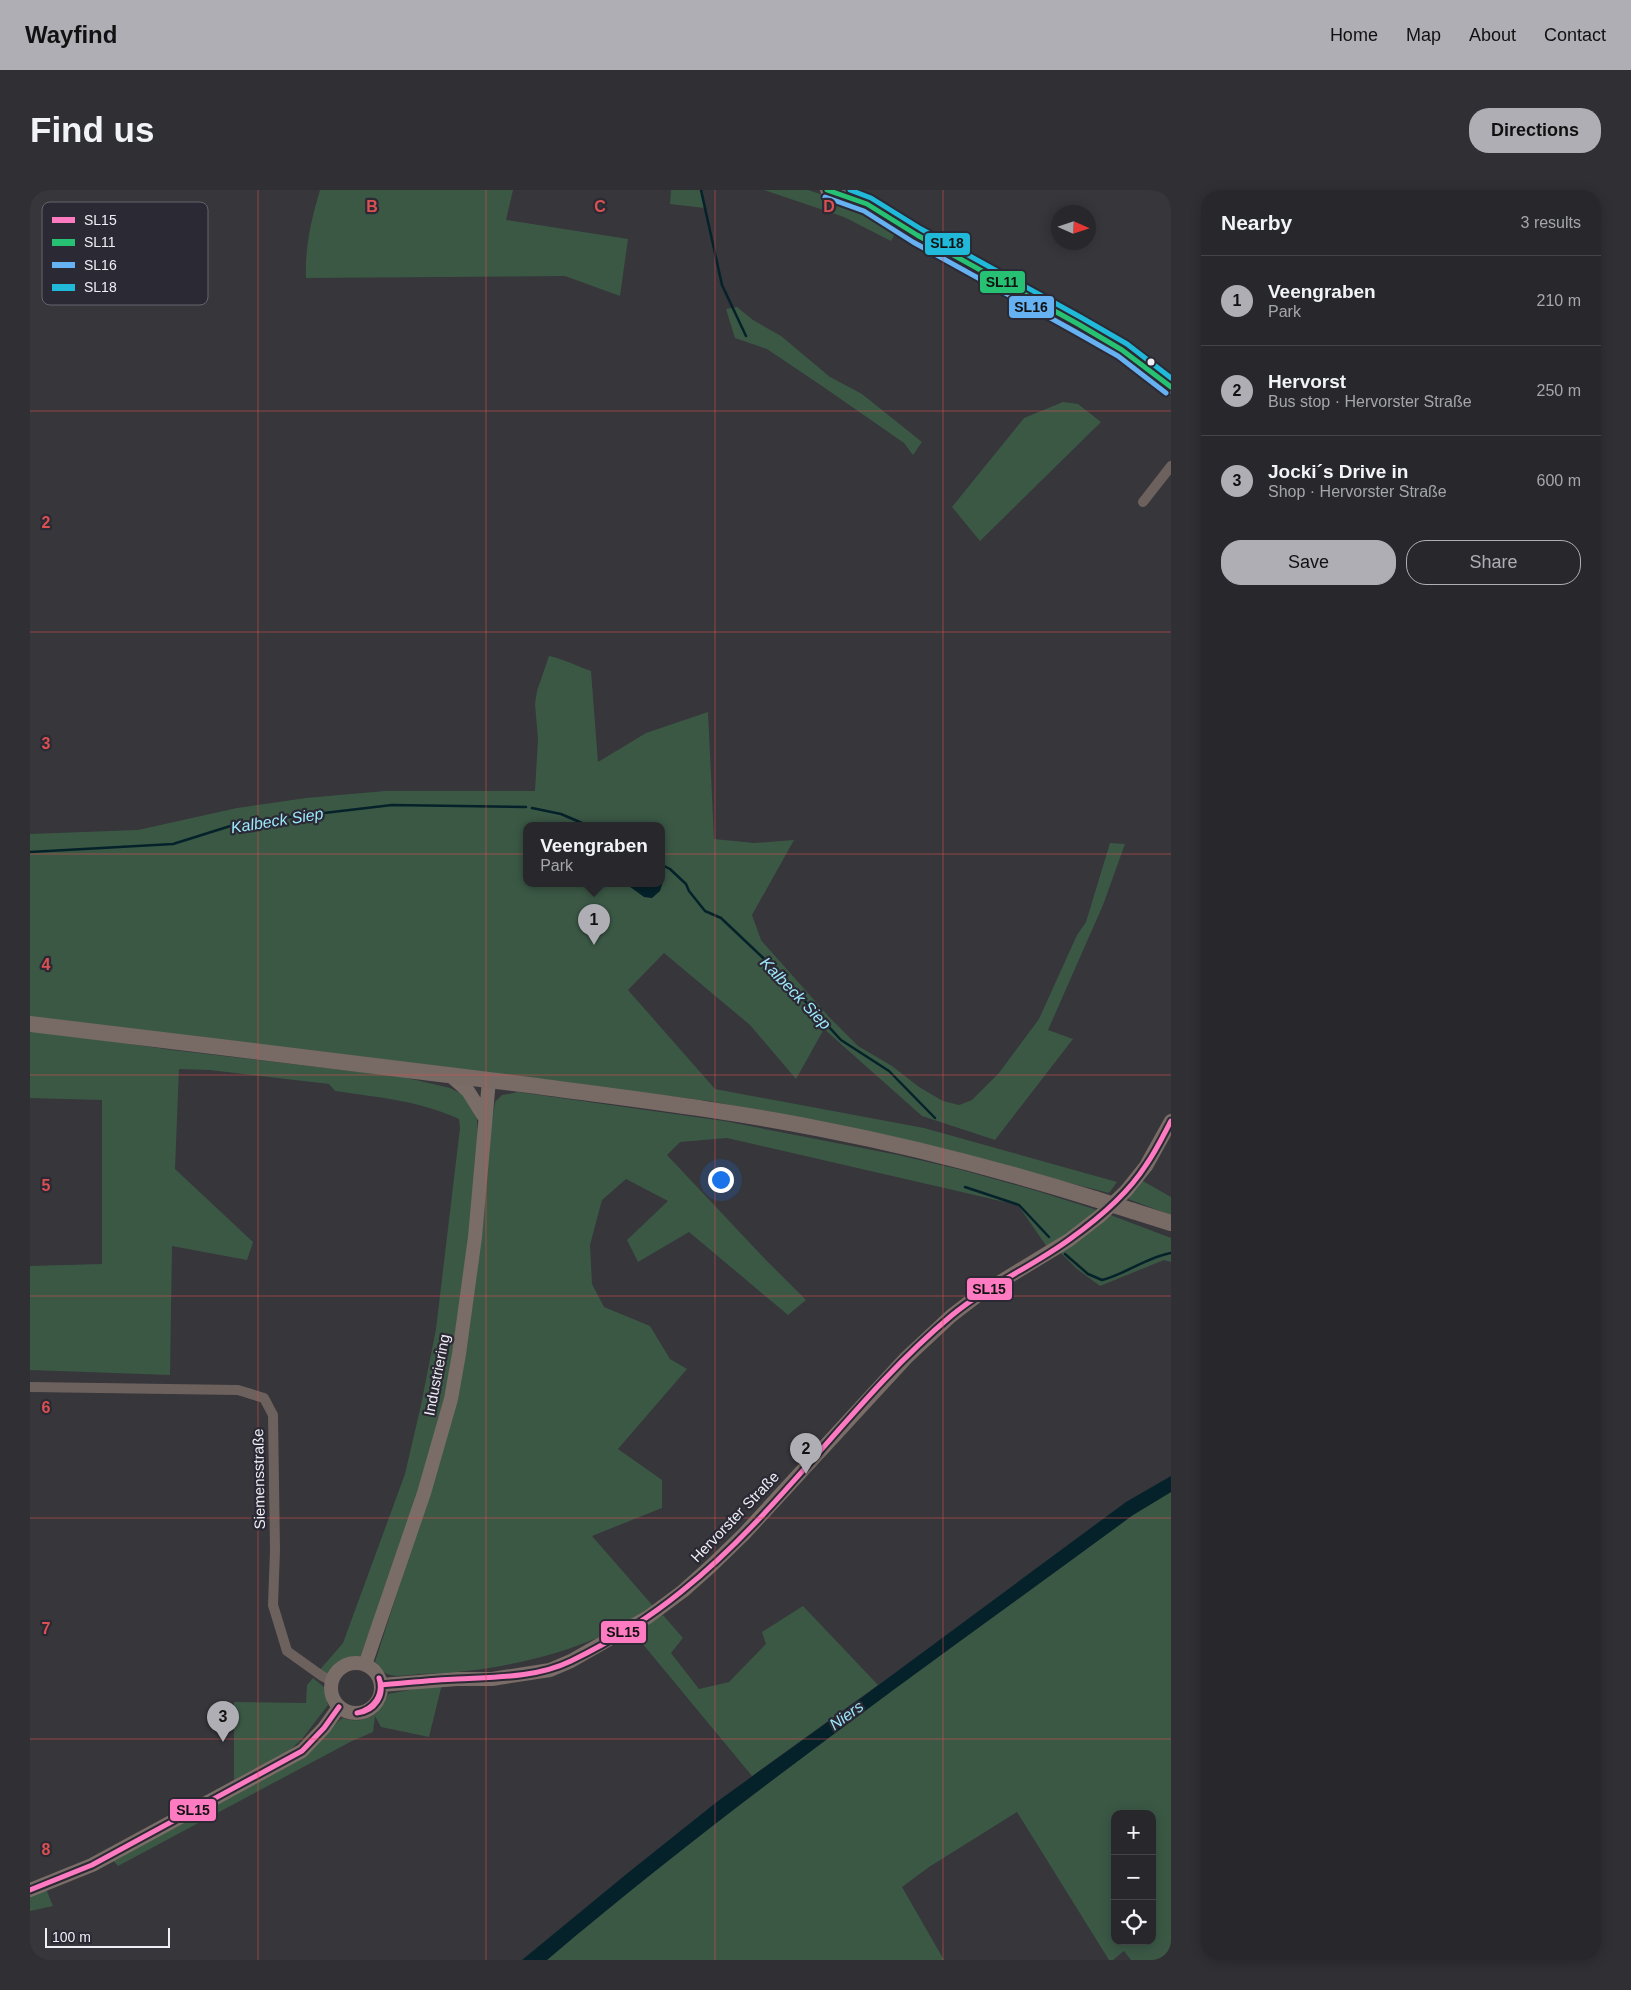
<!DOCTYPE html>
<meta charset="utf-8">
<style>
body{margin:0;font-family:Helvetica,sans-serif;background:#303034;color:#f1f3f6}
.controls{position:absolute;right:15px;bottom:15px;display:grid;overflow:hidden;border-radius:10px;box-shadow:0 2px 12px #0003}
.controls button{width:45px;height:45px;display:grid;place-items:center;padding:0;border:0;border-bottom:1px solid #444448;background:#28282c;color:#f1f3f6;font:25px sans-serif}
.compass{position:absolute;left:1021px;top:15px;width:45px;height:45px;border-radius:50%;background:#28282c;box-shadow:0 2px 12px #0003;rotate:93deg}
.scale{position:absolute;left:15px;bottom:12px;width:125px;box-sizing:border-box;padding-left:5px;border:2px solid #efeef5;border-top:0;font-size:14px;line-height:18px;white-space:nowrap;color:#efeef5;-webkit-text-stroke:4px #2b2934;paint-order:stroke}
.you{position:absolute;left:690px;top:989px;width:18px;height:18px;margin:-12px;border:4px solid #fff;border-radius:50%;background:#1a73e8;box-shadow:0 0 0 8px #1a73e833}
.badge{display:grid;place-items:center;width:32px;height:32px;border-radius:50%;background:#aeaeb4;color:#111;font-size:16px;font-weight:700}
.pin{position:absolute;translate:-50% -41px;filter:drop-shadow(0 1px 2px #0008)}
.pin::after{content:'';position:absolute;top:26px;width:18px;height:15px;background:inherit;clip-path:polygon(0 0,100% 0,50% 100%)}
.popup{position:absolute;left:493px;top:632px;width:142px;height:65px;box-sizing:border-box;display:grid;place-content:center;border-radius:10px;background:#28282c;filter:drop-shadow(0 1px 4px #0005);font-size:16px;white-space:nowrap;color:#a5a6a9}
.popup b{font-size:19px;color:#f1f3f6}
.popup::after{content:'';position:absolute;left:50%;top:100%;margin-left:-10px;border:10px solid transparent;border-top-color:#28282c}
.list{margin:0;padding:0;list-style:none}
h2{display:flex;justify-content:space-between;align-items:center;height:65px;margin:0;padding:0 20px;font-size:21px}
h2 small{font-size:16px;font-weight:400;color:#a5a6a9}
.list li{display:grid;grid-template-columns:32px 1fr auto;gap:15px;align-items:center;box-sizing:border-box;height:90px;padding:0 20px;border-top:1px solid #444448}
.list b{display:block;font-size:19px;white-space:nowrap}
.list p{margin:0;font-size:16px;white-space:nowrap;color:#a5a6a9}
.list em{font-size:16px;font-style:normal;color:#a5a6a9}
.actions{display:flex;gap:10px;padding:15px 20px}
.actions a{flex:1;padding:11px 0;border:1px solid #aeaeb4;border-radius:20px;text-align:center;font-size:18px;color:#aeaeb4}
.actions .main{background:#aeaeb4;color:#111}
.icon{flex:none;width:28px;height:28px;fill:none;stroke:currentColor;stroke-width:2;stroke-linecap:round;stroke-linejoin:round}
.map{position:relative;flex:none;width:1141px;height:1770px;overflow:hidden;border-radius:20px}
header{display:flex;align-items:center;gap:30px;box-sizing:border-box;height:70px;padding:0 25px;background:#aeaeb4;color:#111}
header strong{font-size:24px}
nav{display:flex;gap:28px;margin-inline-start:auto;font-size:18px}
.intro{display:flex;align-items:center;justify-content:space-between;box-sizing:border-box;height:120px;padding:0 30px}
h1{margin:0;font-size:35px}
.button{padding:12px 22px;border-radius:20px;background:#aeaeb4;color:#111;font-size:18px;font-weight:700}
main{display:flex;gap:30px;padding:0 30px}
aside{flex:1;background:#28282c;border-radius:20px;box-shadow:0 2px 12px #0003}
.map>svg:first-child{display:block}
</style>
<header>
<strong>Wayfind</strong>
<nav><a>Home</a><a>Map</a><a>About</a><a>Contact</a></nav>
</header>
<div class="intro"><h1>Find us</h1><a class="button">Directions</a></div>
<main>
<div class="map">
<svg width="1141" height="1770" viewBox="0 0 1141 1770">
<rect width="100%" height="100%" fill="#36363b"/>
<!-- green -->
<path fill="#3b5845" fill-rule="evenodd" d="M290,0h193l-7,30 122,19 -8,57 -55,-20 -259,2c-1,-32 5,-57 14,-88z
M641,0h30l4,18 -35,-4z
M734,0h44l39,13 51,25 -7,13 -47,-24z
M707,117l16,13 28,16 49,41 32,17 60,48 -9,13 -9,-12 -82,-57 -55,-37 -32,-11 -9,-29z
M1033,212l15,2 23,18 -121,119 -28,-34 72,-89z
M519,466c15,3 27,10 42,15l7,91 48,-29 62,-21 6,127 40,4 40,-3 -42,75 9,25 69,78 28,28 34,20 27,21 24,14 16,4 13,-5 27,-27 40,-54 38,-84 9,-13 24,-79 15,1 -22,61 -55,125 25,9 -78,101 -73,-24 -98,-87 -28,50 -46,-54 -86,-72 -36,37 87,99 209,39 193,54 -8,11 -238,-61 -162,-31 -386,-49 -293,-35v-183l108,-4 99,-22 69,-10 79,-7h150l3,-52 -3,-35 2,-13zM496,636h136v58h-136z
M0,840l142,20 231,27 47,11 20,10 6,10 2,27 -10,120 -21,141 -53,172 -34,89c-17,0 -26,7 -34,21l-9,-5 26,-30 62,-169 16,-69 15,-76 24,-201 -1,-9c-38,-18 -83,-22 -124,-28l-6,-7 -119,-14 -31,-1 -4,100 78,73 -6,18 -75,-14 -2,129 -140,-5v-104l72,-2v-164l-72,-2z
M488,902l206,29 174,34 64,15 75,21 63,20 71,27v24l-7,-2 -64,26 -23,-17 -17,-17 -13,-5 -29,-42 -291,-67 -47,4 -13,13 97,103 42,42 -18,15 -99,-83 -51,30 -11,-22 41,-39 -42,-22 -24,21 -12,45 2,39 12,23 46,19 20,33 17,10 -69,80 44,31v28l-70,28 61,70c-59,46 -160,67 -234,68 -9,1 -26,4 -34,-1 -4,-2 -7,-8 -10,-11l64,-199 56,-361 7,-7z
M1111,990l30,17v18l-43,-16z
M1141,1302v468h-40l-7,-9 -11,9h-4l-92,-148 -88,55 -27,20 42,73h-397c187,-159 389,-300 586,-445zM1085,1624h37v127h-37z
M773,1416l75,79 -126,91 -120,-145 31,-16 20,23 -12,15 28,36 30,-7 37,-38 -4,-12z
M283,1488l11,9 4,18 -26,34 -11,10 -57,31v-78l72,1 1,-18z
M412,1494l-13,53 -48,-10 -6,-11 -2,16 -21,9 -234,125 -7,-8 210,-120 21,-20c22,7 39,-2 46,-24z
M16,1699l7,17 -23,5v-17z"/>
<!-- water -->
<path fill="#05222a" d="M632,691l1,1 -3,9 -8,7 -8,-1 -18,-13h36z
M1141,1286v16l-38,23c-197,145 -399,286 -586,445h-25l107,-88 89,-71 143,-103 265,-196z"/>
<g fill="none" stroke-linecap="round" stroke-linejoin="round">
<!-- stream -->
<path stroke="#05222a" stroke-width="2.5" d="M671,0l21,95 24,51
M502,618l29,6 28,12
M0,662l143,-8 67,-21 152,-18 134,2
M632,675l8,4 16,15 3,7 16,20 16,7 57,54 63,68 48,31 46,47
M935,997l54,18 30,32
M1035,1064l23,20 14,6c24,-6 45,-23 69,-27"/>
<!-- street -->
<path stroke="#6d615e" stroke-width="10" d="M1113,312l28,-36
M0,1197l208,3 26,8 9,17 2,135 -2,55 14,46 35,25 10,5"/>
<!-- secondary -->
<path stroke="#7a6c66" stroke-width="14" d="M797,0l40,14 50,31 161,89 44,26 49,37
M420,885l18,16 17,27
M301 1498a25 25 0 1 1 50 0a25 25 0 1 1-50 0Z
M335,1475l59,-172 27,-94 8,-45 16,-117 14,-157
M351,1495l76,-6h35l58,-9 21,-9 77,-44 35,-26 28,-25 33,-32 162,-176 45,-42 26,-20 92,-56 31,-24 26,-25 20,-25 25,-45
M0,1700l62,-25 210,-114 22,-23 15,-21"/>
<!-- primary -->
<path stroke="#786a65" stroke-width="16" d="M0,834c169,21 338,40 507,62 95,13 190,24 284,43 93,18 184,42 274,70
M1103,1021l38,12"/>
<!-- primary-bridge -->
<path stroke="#786a65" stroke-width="16" d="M1065,1009l38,12"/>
<!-- bus-1 casing -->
<g stroke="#2b2934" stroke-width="9">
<path id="bus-1" d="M351,1495c25,-2 51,-5 76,-6 38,-2 79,-1 114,-18 39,-19 78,-43 111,-70 100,-80 171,-193 269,-275 37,-31 81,-49 119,-77 28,-20 57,-44 76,-74 10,-14 17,-29 25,-44
M327,1523c17,-4 27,-18 22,-35
M327,1523c18,-2 29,-18 22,-35
M0,1700l62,-25 210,-114 22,-23 15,-21"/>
</g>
<!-- bus-2 casing -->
<g stroke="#2b2934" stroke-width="9">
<path id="bus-2" d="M797,0l40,14 50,31 161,89 44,26 49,37"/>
</g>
<!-- bus-3 casing -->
<g stroke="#2b2934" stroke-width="9">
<path id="bus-3" d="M795,7l39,14 49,31 161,89 44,25 48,37"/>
</g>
<!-- bus-4 casing -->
<g stroke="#2b2934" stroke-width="9">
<path id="bus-4" d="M820,0l21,8 50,31 161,89 45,26 44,34"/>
</g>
<!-- bus-1 -->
<use href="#bus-1" stroke="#fe7ac1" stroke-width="5"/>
<!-- bus-2 -->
<use href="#bus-2" stroke="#26c172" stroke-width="5"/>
<!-- bus-3 -->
<use href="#bus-3" stroke="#66b1f2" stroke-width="5"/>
<!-- bus-4 -->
<use href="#bus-4" stroke="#20b9da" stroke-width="5"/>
</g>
<!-- grid -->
<path fill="none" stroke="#db5051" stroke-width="1" stroke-opacity="0.55" d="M228,0v1770M456,0v1770M685,0v1770M913,0v1770M0,221h1141M0,442h1141M0,664h1141M0,885h1141M0,1106h1141M0,1328h1141M0,1549h1141"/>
<!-- markers -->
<circle fill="#efeef5" stroke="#2b2934" stroke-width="2" cx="1121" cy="172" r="4.5"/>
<g text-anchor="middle" stroke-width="4.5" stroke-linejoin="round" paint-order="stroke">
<!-- street labels -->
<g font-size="15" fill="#efeef5" stroke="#2b2934">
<text transform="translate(407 1185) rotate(-79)" y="5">Industriering</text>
<text transform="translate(229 1289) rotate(-91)" y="5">Siemensstraße</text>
<text transform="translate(705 1327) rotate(-46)" y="5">Hervorster Straße</text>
</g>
<!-- water labels -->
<g font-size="16" font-style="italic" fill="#9ce9fe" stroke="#2b2934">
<text transform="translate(247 630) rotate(-9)" y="6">Kalbeck Siep</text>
<text transform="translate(766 803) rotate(46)" y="6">Kalbeck Siep</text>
<text transform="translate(816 1525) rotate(-36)" y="6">Niers</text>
</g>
</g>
<!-- legend -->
<rect x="12" y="12" width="166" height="103" rx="8" fill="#2b2934" stroke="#66646e" stroke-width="1"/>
<rect x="22" y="27" width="23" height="6" fill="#fe7ac1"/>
<rect x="22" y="49" width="23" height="7" fill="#26c172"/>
<rect x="22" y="72" width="23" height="6" fill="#66b1f2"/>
<rect x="22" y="94" width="23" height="7" fill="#20b9da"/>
<g font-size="14" fill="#efeef5">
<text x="54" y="35">SL15</text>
<text x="54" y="57">SL11</text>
<text x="54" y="80">SL16</text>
<text x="54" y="102">SL18</text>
</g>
<g font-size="16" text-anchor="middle" font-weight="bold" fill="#db5051" stroke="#2b2934" stroke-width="4.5" stroke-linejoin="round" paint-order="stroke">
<text x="342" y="22">B</text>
<text x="570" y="22">C</text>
<text x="799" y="22">D</text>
<text x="16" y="338">2</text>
<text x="16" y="559">3</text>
<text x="16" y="780">4</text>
<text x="16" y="1001">5</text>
<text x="16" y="1223">6</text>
<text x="16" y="1444">7</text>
<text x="16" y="1665">8</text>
</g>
<g stroke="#2b2934" stroke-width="2">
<rect x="894" y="42" width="47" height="24" rx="5" fill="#20b9da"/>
<rect x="949" y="80" width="47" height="24" rx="5" fill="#26c172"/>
<rect x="978" y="105" width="47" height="24" rx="5" fill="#66b1f2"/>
<rect x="936" y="1087" width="47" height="24" rx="5" fill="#fe7ac1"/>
<rect x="570" y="1430" width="47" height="24" rx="5" fill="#fe7ac1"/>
<rect x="139" y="1608" width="48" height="24" rx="5" fill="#fe7ac1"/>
</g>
<g font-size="14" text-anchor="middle" font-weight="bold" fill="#111">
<text x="917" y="58">SL18</text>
<text x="972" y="97">SL11</text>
<text x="1001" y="122">SL16</text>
<text x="959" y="1104">SL15</text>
<text x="593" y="1447">SL15</text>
<text x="163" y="1625">SL15</text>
</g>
</svg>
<div class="controls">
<button>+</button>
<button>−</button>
<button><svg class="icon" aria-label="locate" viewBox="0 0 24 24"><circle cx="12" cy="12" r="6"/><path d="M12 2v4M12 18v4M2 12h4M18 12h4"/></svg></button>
</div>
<svg class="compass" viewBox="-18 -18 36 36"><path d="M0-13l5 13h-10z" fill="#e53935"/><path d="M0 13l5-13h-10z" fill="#a5a6a9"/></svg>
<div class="scale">100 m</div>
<div class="you"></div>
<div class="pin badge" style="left:564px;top:755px">1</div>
<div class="popup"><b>Veengraben</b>Park</div>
<div class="pin badge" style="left:776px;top:1284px">2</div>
<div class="pin badge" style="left:193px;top:1552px">3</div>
</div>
<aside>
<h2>Nearby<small>3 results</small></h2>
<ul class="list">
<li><span class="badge">1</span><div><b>Veengraben</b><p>Park</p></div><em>210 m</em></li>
<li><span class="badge">2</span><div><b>Hervorst</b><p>Bus stop · Hervorster Straße</p></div><em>250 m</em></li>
<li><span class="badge">3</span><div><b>Jocki´s Drive in</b><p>Shop · Hervorster Straße</p></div><em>600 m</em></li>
</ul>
<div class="actions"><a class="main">Save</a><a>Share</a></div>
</aside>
</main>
